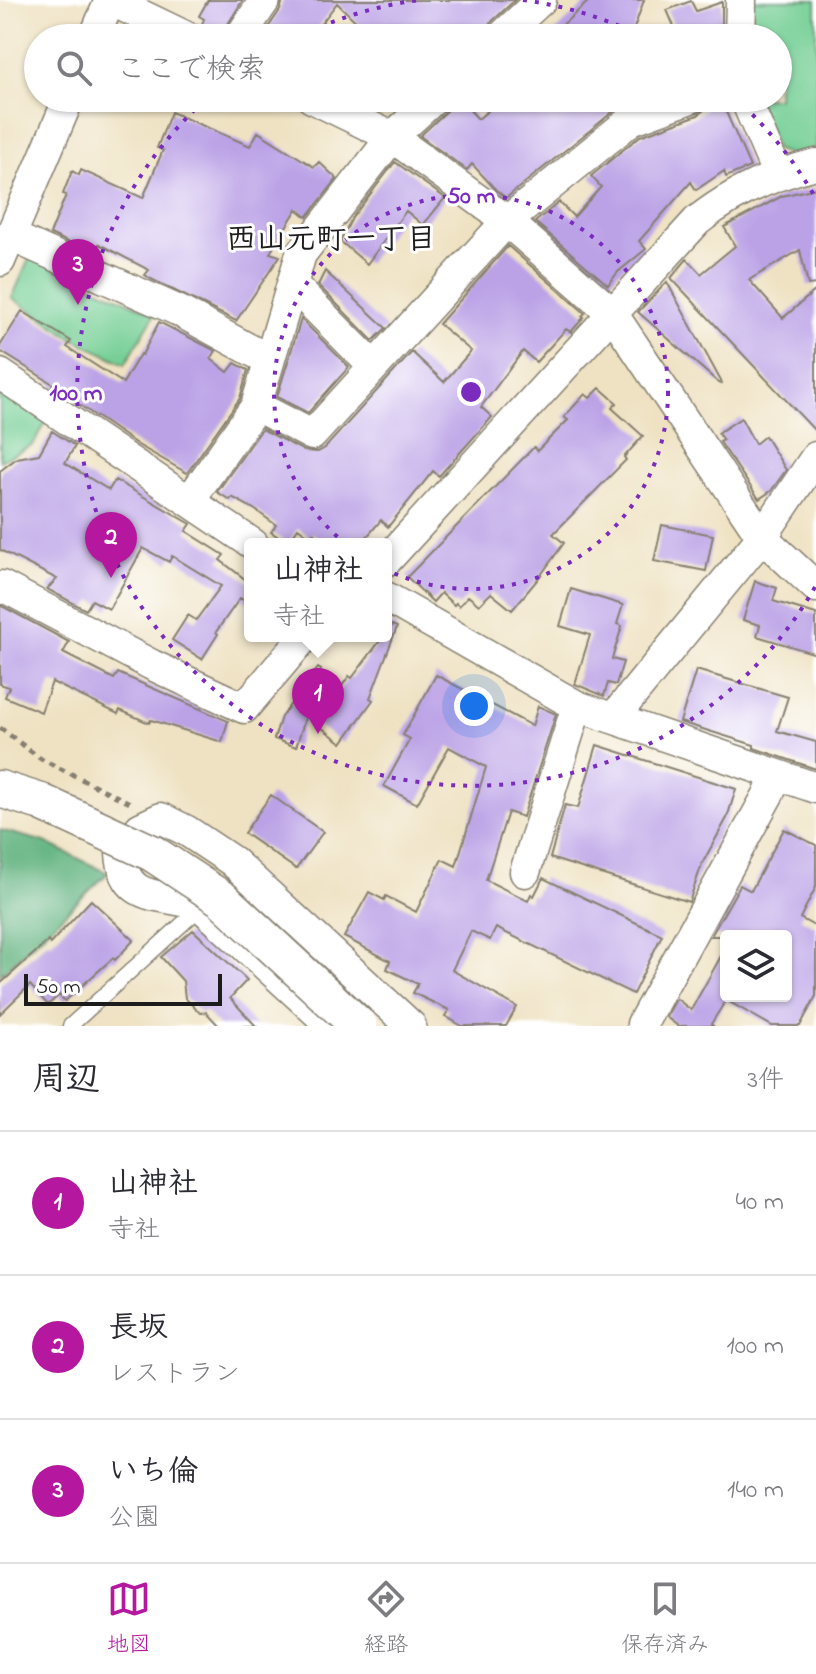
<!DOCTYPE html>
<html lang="ja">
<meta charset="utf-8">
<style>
body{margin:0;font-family:"Indie Flower","Klee One",sans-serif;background:#f7f7f7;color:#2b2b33}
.controls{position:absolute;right:24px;bottom:24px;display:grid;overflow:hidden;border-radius:8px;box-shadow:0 2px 6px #0004}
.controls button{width:72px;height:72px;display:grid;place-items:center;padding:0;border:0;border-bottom:2px solid #e1e1e2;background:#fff;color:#2b2b33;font:40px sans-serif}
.scale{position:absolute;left:24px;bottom:20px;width:198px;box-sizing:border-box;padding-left:8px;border:4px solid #1c1c1c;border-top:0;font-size:22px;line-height:28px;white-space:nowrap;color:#1c1c1c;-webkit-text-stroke:6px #fff;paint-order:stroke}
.you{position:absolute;left:474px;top:706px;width:28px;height:28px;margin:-20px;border:6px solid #fff;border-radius:50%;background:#1a73e8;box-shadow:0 0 0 12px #1a73e833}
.badge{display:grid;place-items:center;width:52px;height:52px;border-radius:50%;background:#b5179e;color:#fff;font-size:26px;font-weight:700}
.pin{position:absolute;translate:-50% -66px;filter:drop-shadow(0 2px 4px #0008)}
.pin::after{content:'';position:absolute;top:42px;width:28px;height:24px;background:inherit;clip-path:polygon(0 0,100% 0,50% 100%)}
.popup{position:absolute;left:244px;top:538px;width:148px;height:104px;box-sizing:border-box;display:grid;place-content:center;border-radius:8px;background:#fff;filter:drop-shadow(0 2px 6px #0005);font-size:26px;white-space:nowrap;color:#7c7c81}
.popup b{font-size:30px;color:#2b2b33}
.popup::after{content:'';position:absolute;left:50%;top:100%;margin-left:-16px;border:16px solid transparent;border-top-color:#fff}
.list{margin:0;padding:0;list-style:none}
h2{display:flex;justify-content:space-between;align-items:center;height:104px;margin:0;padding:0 32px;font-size:34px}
h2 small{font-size:26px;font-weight:400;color:#7c7c81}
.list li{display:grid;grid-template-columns:52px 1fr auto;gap:24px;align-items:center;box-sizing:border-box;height:144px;padding:0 32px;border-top:2px solid #e1e1e2}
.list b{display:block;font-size:30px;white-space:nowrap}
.list p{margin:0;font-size:26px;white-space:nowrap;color:#7c7c81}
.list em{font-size:26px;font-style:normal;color:#7c7c81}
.icon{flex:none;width:44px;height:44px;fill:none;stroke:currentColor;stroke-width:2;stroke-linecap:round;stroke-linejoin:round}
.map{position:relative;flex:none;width:816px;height:1026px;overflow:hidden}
.search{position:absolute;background:#fff;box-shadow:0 2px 6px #0004;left:24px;right:24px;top:24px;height:88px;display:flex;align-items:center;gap:20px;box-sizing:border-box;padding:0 28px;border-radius:44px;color:#7c7c81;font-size:30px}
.sheet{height:536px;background:#fff}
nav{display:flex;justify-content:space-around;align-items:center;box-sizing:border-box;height:112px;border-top:2px solid #e1e1e2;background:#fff;font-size:22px;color:#7c7c81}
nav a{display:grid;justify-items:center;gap:4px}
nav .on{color:#b5179e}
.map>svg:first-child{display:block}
</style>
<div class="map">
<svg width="816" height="1026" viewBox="0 0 816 1026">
<rect width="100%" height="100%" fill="#fff"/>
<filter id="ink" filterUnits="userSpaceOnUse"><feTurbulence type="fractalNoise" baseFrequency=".0125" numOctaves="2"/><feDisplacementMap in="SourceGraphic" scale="16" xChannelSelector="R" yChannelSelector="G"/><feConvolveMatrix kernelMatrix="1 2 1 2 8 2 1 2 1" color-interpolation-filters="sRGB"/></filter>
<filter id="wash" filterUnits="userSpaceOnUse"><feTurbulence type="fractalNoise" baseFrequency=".006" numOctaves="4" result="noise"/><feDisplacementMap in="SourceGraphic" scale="32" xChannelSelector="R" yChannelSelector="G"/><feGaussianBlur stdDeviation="1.8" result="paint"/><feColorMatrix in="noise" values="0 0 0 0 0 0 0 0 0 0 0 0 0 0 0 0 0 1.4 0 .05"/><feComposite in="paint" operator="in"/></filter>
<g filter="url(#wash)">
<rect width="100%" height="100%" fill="#efe2c2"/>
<!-- green -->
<path fill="#76cf95" stroke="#497658" stroke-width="2" d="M753,0h63v148l-25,7 -15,-5 -20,-52h22v-60h-29z
M30,257l125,57 -30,50 -51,-25 -62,-41z
M0,392l47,29 -14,24 -33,16z"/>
<!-- forest -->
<path fill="#60b27e" stroke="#3e674d" stroke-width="2" d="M0,830l45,12 63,31 -108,102z"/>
<g id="blocks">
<!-- building -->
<path fill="#bba2e6" d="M208,0h35l-22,35 -19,-11 2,-5 -5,-3z
M283,0h232l-41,38h-101l-36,-35 -27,35h-49l19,-28z
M590,0h54l-12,34 -8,4h-76z
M691,1l5,10 26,-9v21l-4,3 4,12h-43l-12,-28z
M454,98h5l19,21 25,-21h136l-19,8 -114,92 -10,-8 -24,-26 -5,6 -47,-34 27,-25z
M709,98h11l30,69 -24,10 -2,-6 -28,19 -5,-8 -52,59 7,8 -28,23 -10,13 -73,-63 24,-20 15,15 27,-30 -10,-11 49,-40 58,-21 7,-6z
M171,112l79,34 8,-14 56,35 5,-5 18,17 -30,38 -10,-8 -27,44 10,3 -44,65 -85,-42 -6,-4 4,-5 -50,-26 -4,10 -45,-20 16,-39 -3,-1 9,-23 7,4 2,-5 62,28 20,-48 -6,-2z
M395,162l50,36 -22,27 -17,-14 -39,53 -27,-23 12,-23z
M816,188v96l-8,1 -8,-35 -51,30 34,38 33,-28v142l-145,-154 16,-19 14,15 34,-28 -11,-19 58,-31z
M508,246l77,67 -3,3 2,1 -13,15 -5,-3 -30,33 -13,-11 -42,56 11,10 -53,59 -6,-5 -45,56 -7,-7 -20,24h-34l-14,-11 -3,4 -12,-9 -10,15 -17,-11 5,-7 -22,-16 -22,-12 -2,3 -13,-8 45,-63 42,22 14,1 7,-4 87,-96 32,30 27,-31 -32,-27z
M325,271l61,57 -13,13 -55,-56z
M667,282l55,101 -2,1 -82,-72z
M22,311l49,30 -4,6 56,36 17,-29 2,1 17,-33 57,29 -5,8 17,13 7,-9 13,7 -8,28 -53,75 -49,-28 -86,-59 1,-2 -53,-33v-5z
M301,319l48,48 -41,46 -31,-16z
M600,388l17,15 -5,5 31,28 -19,21 2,3 -73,74 11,9 -26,36 -26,31 -21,-17 -12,12 -11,-9 -9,10 -3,-3 -2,2 -13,-12 -8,9 -26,-25 127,-130 3,4 31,-31 -4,-3 21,-23 5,4z
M741,418l14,26 10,-8 21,34 -15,21 -12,8 -39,-57 3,-2 -5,-7z
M52,431l23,15 -10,17 44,27 6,-10 76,44 -5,7 38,24 -4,5 30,23v21l-10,-6 -24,34 2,2 -16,25 -30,-19 16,-25 8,5 25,-34 -49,-30 -3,6 -26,-14 -34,61 -17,-9 -6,10 -39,-21 10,-10 -57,-29v-79l17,-13 22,-4z
M662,525l51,10 -7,36 -52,-10z
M755,581l22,7 -4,13 43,13v40l-59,-18 3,-11 -17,-5z
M571,589l52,16 -6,19 5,2 -10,33 11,3 -7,23 -8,-2 -4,13 -29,-12 15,-49 -30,-9z
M2,606l67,36 -6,11 51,26 4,-6 110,48 -6,21 -71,-22 -2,3 -29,-13 -2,4 -66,-32 -11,30 -36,-15 4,-10 -9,-3v-77z
M392,625l5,2 -27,71 3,2 -31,43 -36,-27 -10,31 -22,-8 7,-22 37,-49 3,2 -7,20 17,12 18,-26 3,2z
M696,670l92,27 -11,34 39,11v27l-62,-21v-3l-74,-23z
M436,675l96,51 6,-20 18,8 -33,103 -15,-5 -22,68 42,21 3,-7 3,2 9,-18 119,57 -29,59 -137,-66 -6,12 -19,-9 -19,39 65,37 -11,19h-44l-17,-10 4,-6 -36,-17 5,-9 -31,-15 3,-8 -46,-24 25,-45 15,8 2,-4 30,16 26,-53 14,7 30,-99 -37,-20 -32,57 -33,-18 26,-47 -7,-4z
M597,745l139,44 -9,29 -25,46 -13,38 -139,-44 15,-53 13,3z
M271,795l52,37 -27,37 -52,-36z
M784,829l32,16v42l-16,31 16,9v69l-16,30h-28l-46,-26 -15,24 2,2h-35l-12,-9 9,-16 2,-2 14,11 35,-63v49h60v-60h-75l29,-51 11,6z
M91,900l43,40 -19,20 -2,-2 -48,43 -6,-6 -11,10 -18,-20 -30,29v-30l48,-43 2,3z
M193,930l54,50 -17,18 26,28h-37l-13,-14 -6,1 -15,-15 -2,-17 -22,-24z"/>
</g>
</g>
<g filter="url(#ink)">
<use href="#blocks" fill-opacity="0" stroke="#867f6f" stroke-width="2"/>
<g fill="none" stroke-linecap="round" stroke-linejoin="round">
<!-- service casing -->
<g stroke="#867f6f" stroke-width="17">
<path id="service" d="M70,1026l131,-119"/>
</g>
<!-- minor casing -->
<g stroke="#867f6f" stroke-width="33">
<path id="minor" d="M110,0l79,38
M94,38l16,-38
M239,38l26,-38
M500,38l41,-38
M740,38l1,-38
M312,98l80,39 115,84 105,92 150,224 54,50
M745,98l32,75
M11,236l168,75 90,49
M0,261l69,-163
M292,284l82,83
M0,374l253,170
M256,406l56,29 195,-214 124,-101 60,-22
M190,500l66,-94 45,-152 91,-117 43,-39
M386,561l311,-340c36,-29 74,-46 119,-57
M0,589l2,-3 150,79 92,43 61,-72
M386,597l191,109 239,82
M614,717l148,-180 54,-80
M525,872l52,-166
M642,1024l127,-231 6,-18
M332,1026l-130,-119c-35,-16 -78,0 -81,-54l19,-25 21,-10 26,13 45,30 179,165"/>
</g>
<!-- tertiary casing -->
<g stroke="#867f6f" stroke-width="39">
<path id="tertiary" d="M0,789l41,13"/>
</g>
<!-- path -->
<path stroke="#867f6f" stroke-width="5" stroke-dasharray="6 6" stroke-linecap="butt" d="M0,728l41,31 89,44"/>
<!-- service -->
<use href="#service" stroke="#fff" stroke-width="14"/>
<!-- minor -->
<use href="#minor" stroke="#fff" stroke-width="30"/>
<!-- tertiary -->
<use href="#tertiary" stroke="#fff" stroke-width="36"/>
<!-- tertiary-bridge casing -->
<g stroke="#867f6f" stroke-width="39" stroke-linecap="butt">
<path id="tertiary-bridge" d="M41,802l111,51 70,46 137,127"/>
</g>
<!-- tertiary-bridge -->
<use href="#tertiary-bridge" stroke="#fff" stroke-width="36"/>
</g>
</g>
<!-- distance rings -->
<g fill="none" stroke="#7b2cbf" stroke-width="4" stroke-dasharray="4 8">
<circle cx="471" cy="392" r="197"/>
<path d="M815 587A395 395 0 1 1 207 98M298 37A395 395 0 0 1 419 0M523 0A395 395 0 0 1 644 37M735 98A395 395 0 0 1 815 197"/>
</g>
<g text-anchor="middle" stroke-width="6" stroke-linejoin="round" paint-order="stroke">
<!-- neighbourhood labels -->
<g font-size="30" font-weight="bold" fill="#1c1c1c" stroke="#fff">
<text x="331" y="248">西山元町一丁目</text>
</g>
</g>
<circle cx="471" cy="392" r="12" fill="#7b2cbf" stroke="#fff" stroke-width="4"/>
<g font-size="24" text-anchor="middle" font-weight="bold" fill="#7b2cbf" stroke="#fff" stroke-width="6" stroke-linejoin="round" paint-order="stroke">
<text x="471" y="203">50 m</text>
<text x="76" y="400">100 m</text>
</g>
</svg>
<div class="controls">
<button><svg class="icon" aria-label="layers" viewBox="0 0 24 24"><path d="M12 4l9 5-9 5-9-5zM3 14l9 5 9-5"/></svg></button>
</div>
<div class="scale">50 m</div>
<div class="you"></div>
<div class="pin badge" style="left:318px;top:734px">1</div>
<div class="popup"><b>山神社</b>寺社</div>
<div class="pin badge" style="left:111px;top:578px">2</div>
<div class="pin badge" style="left:78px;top:305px">3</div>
<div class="search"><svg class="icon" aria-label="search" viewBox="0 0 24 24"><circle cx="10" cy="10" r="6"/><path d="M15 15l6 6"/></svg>ここで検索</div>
</div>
<section class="sheet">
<h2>周辺<small>3件</small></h2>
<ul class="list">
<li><span class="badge">1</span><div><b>山神社</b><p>寺社</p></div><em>40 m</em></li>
<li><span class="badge">2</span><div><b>長坂</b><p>レストラン</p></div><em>100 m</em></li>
<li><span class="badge">3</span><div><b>いち倫</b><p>公園</p></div><em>140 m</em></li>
</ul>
</section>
<nav>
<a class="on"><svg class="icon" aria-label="map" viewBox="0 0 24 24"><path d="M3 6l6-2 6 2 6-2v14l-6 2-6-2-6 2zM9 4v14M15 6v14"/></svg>地図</a>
<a><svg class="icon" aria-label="directions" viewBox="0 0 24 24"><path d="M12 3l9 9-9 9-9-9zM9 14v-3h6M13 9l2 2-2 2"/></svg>経路</a>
<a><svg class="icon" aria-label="saved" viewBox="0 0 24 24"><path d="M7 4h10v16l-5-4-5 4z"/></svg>保存済み</a>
</nav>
